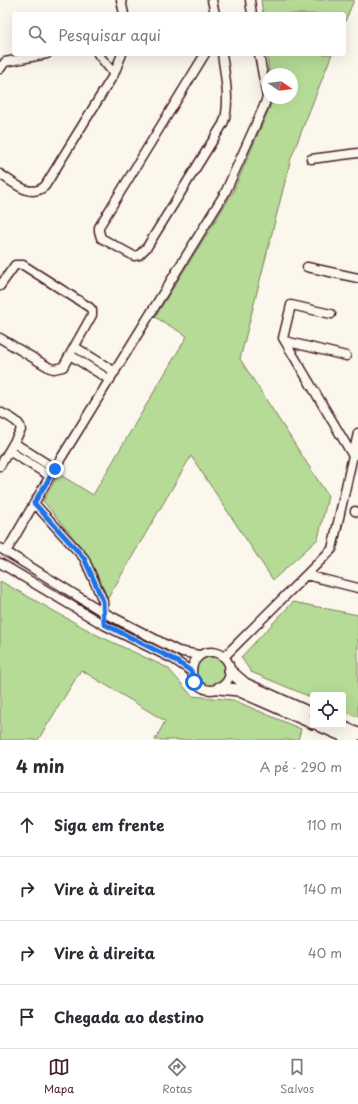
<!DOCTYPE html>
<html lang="pt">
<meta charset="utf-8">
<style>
body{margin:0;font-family:"Playpen Sans",sans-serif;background:#f7f7f7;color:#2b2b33}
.controls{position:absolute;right:12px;bottom:12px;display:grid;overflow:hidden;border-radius:4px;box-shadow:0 4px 16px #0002}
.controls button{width:36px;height:36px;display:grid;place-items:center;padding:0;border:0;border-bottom:1px solid #e1e1e2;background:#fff;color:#2b2b33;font:20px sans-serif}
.compass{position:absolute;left:262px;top:68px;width:36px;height:36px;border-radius:50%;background:#fff;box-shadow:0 4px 16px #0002;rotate:103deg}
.stop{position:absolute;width:12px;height:12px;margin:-9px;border:3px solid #1a73e8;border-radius:50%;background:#fff}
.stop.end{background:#1a73e8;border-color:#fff;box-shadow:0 1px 4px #0008}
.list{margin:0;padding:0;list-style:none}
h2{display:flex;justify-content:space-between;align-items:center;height:52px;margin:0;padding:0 16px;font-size:17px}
h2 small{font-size:13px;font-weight:400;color:#7c7c81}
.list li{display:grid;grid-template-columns:26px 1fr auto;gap:12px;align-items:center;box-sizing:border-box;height:64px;padding:0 16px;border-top:1px solid #e1e1e2}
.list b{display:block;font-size:15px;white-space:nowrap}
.list em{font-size:13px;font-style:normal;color:#7c7c81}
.icon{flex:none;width:22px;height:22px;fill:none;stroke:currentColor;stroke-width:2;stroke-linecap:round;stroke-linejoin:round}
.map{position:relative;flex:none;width:358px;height:740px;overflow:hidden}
.search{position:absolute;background:#fff;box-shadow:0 4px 16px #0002;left:12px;right:12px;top:12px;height:44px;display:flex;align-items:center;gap:10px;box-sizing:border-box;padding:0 14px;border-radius:4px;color:#7c7c81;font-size:15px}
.sheet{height:308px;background:#fff}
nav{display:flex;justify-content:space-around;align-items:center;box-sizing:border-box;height:56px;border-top:1px solid #e1e1e2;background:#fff;font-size:11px;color:#7c7c81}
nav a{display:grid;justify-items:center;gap:2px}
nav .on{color:#4a1f2b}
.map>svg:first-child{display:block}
</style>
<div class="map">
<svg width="358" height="740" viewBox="0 0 358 740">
<rect width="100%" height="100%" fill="#fbf7ec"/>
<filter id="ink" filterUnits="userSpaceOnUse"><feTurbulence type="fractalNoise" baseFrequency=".025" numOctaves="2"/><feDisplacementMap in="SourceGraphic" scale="8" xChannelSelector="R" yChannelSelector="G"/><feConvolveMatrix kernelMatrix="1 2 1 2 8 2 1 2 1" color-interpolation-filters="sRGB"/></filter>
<g filter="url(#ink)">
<!-- green -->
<path fill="#b5db96" stroke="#807d60" d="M261,0h93l-10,24v-10h-81z
M267,54h65l-41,104 -51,201 88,137 -10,43 -45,41 -82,-124 -83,142 -22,-45 -43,-52 16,-27 34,21 94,-159 -32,-19 77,-123 40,-92v-4h20v-24h-23z
M0,581l97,54 71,33 24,28 41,4 68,29 -3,11h-143l10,-19 -84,-51 -43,70h-38z
M293,602l65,13v102l-15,-6v-16h-30v3l-62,-26 -10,-15z
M194 671a16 16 0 1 1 32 0a16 16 0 1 1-32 0Z"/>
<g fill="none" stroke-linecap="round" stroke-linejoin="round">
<!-- street casing -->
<g stroke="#4a1f2b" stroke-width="11">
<path id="street" d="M121,0l3,14
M212,0l3,14
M250,0l2,14
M98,54l16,20
M205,54l-106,173v4l2,7 33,18 5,-1 8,-8 76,-123c8,-18 2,-50 -1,-70
M0,69l5,-7 42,-8
M311,159l47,-6
M0,174c14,9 30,25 45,12l69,-112 8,-20
M307,267l51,11
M0,286l15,-21h8l66,42 3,3v5l-29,52 -9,2 -4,-1 -50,-30
M331,314l-40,-9 -8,33 70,118
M285,341l61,15
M75,347l40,25
M70,355l40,25
M0,412c7,4 21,9 21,18l-21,36
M14,443l41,26
M9,451l41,25
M34,503l50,55 19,43 1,15
M355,511l3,1
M0,548l103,64 75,39 21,4
M6,552l44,-76 175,-283 39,-87 3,-9 -8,-43
M0,563l104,62 69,34 18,12
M306,575l52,13
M192 671a19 19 0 1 1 38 0a19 19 0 1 1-38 0Z
M224,657l108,-108 26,-116"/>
</g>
<!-- secondary casing -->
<g stroke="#4a1f2b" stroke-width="14">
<path id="secondary" d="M230,671l15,13 60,27
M219,688l19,2 75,33
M319,725l34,15
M338,725l20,9"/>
</g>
<!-- street -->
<use href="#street" stroke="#fbf7ec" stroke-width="8"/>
<!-- secondary -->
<use href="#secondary" stroke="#fbf7ec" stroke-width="11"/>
</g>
</g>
<g fill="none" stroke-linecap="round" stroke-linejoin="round" filter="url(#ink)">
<!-- route -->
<path stroke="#1a73e8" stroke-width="5" d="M55,469l-21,34 50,55 19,43 1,23 69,35 18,12 3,11"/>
</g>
</svg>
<div class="controls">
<button><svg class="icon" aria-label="locate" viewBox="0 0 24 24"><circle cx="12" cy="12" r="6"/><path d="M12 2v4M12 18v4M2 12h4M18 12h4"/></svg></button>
</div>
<svg class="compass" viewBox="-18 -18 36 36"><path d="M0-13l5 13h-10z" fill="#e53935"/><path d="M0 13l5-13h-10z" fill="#7c7c81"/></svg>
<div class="stop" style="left:194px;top:682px"></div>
<div class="stop end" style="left:55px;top:469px"></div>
<div class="search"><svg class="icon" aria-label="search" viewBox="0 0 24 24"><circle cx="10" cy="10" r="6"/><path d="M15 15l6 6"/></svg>Pesquisar aqui</div>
</div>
<section class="sheet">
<h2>4 min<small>A pé · 290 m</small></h2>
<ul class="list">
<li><svg class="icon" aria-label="ahead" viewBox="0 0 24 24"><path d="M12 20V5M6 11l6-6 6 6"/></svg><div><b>Siga em frente</b></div><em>110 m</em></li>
<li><svg class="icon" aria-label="right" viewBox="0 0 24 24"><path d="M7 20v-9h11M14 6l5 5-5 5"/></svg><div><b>Vire à direita</b></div><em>140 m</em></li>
<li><svg class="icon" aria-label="right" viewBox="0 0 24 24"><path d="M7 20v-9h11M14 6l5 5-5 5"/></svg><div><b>Vire à direita</b></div><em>40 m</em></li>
<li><svg class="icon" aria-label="arrive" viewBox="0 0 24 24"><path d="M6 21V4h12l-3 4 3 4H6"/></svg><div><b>Chegada ao destino</b></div></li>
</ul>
</section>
<nav>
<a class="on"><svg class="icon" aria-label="map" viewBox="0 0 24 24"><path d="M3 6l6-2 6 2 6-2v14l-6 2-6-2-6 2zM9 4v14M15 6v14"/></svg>Mapa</a>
<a><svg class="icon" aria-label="directions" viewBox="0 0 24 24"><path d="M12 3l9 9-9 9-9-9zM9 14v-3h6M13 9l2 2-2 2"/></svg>Rotas</a>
<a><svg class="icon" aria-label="saved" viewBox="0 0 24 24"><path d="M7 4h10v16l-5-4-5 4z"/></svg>Salvos</a>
</nav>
